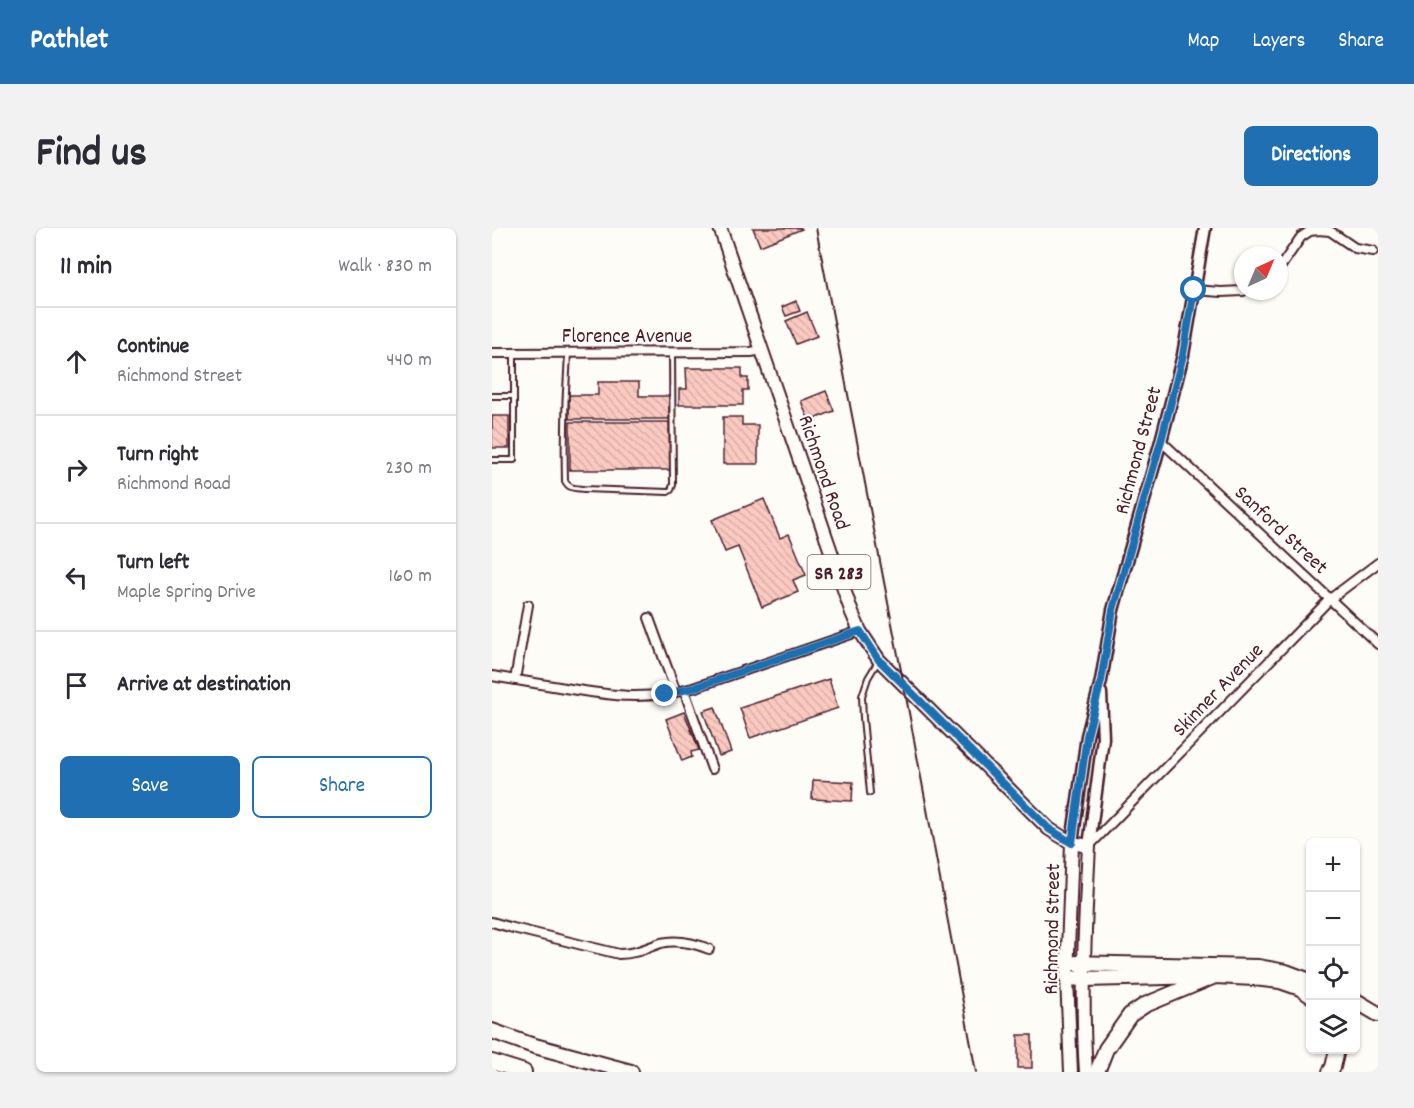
<!DOCTYPE html>
<meta charset="utf-8">
<style>
body{margin:0;font-family:Dekko,sans-serif;background:#f2f2f3;color:#2b2b33}
.controls{position:absolute;right:18px;bottom:18px;display:grid;overflow:hidden;border-radius:9px;box-shadow:0 2px 4px #0004}
.controls button{width:54px;height:54px;display:grid;place-items:center;padding:0;border:0;border-bottom:2px solid #e1e1e2;background:#fff;color:#2b2b33;font:30px sans-serif}
.compass{position:absolute;left:742px;top:18px;width:54px;height:54px;border-radius:50%;background:#fff;box-shadow:0 2px 4px #0004;rotate:44deg}
.stop{position:absolute;width:18px;height:18px;margin:-14px;border:4px solid #1f6fb2;border-radius:50%;background:#fff}
.stop.end{background:#1f6fb2;border-color:#fff;box-shadow:0 2px 6px #0008}
.list{margin:0;padding:0;list-style:none}
h2{display:flex;justify-content:space-between;align-items:center;height:78px;margin:0;padding:0 24px;font-size:26px}
h2 small{font-size:20px;font-weight:400;color:#7c7c81}
.list li{display:grid;grid-template-columns:39px 1fr auto;gap:18px;align-items:center;box-sizing:border-box;height:108px;padding:0 24px;border-top:2px solid #e1e1e2}
.list b{display:block;font-size:22px;white-space:nowrap}
.list p{margin:0;font-size:20px;white-space:nowrap;color:#7c7c81}
.list em{font-size:20px;font-style:normal;color:#7c7c81}
.actions{display:flex;gap:12px;padding:18px 24px}
.actions a{flex:1;padding:14px 0;border:2px solid #1f6fb2;border-radius:9px;text-align:center;font-size:21px;color:#1f6fb2}
.actions .main{background:#1f6fb2;color:#fff}
.icon{flex:none;width:33px;height:33px;fill:none;stroke:currentColor;stroke-width:2;stroke-linecap:round;stroke-linejoin:round}
.map{position:relative;flex:none;width:886px;height:844px;overflow:hidden;border-radius:9px}
header{display:flex;align-items:center;gap:36px;box-sizing:border-box;height:84px;padding:0 30px;background:#1f6fb2;color:#fff}
header strong{font-size:28px}
nav{display:flex;gap:33px;margin-inline-start:auto;font-size:21px}
.intro{display:flex;align-items:center;justify-content:space-between;box-sizing:border-box;height:144px;padding:0 36px}
h1{margin:0;font-size:42px}
.button{padding:15px 27px;border-radius:9px;background:#1f6fb2;color:#fff;font-size:21px;font-weight:700}
main{display:flex;gap:36px;padding:0 36px}
aside{flex:1;background:#fff;border-radius:9px;box-shadow:0 2px 4px #0004}
.map>svg:first-child{display:block}
</style>
<header>
<strong>Pathlet</strong>
<nav><a>Map</a><a>Layers</a><a>Share</a></nav>
</header>
<div class="intro"><h1>Find us</h1><a class="button">Directions</a></div>
<main>
<aside>
<h2>11 min<small>Walk · 830 m</small></h2>
<ul class="list">
<li><svg class="icon" aria-label="ahead" viewBox="0 0 24 24"><path d="M12 20V5M6 11l6-6 6 6"/></svg><div><b>Continue</b><p>Richmond Street</p></div><em>440 m</em></li>
<li><svg class="icon" aria-label="right" viewBox="0 0 24 24"><path d="M7 20v-9h11M14 6l5 5-5 5"/></svg><div><b>Turn right</b><p>Richmond Road</p></div><em>230 m</em></li>
<li><svg class="icon" aria-label="left" viewBox="0 0 24 24"><path d="M17 20v-9H6M10 6l-5 5 5 5"/></svg><div><b>Turn left</b><p>Maple Spring Drive</p></div><em>160 m</em></li>
<li><svg class="icon" aria-label="arrive" viewBox="0 0 24 24"><path d="M6 21V4h12l-3 4 3 4H6"/></svg><div><b>Arrive at destination</b></div></li>
</ul>
<div class="actions"><a class="main">Save</a><a>Share</a></div>
</aside>
<div class="map">
<svg width="886" height="844" viewBox="0 0 886 844">
<defs>
<pattern id="building-back-hatch" width="6" height="6" patternUnits="userSpaceOnUse" patternTransform="scale(1.5)"><rect width="6" height="6" fill="#facac1"/><path d="M-1 5l2 2M0 0l6 6M5-1l2 2" fill="none" stroke="#d8ada6"/></pattern>
</defs>
<rect width="100%" height="100%" fill="#fdfcf7"/>
<filter id="ink" filterUnits="userSpaceOnUse"><feTurbulence type="fractalNoise" baseFrequency=".0167" numOctaves="2"/><feDisplacementMap in="SourceGraphic" scale="12" xChannelSelector="R" yChannelSelector="G"/><feConvolveMatrix kernelMatrix="1 2 1 2 8 2 1 2 1" color-interpolation-filters="sRGB"/></filter>
<g filter="url(#ink)">
<!-- building -->
<path fill="url(#building-back-hatch)" stroke="#4a1f2b" stroke-width="1.5" d="M261,0h48l1,1 -42,17z
M304,73l4,10 -14,5 -4,-9z
M315,84l10,24 -21,8 -10,-23z
M194,140h56v10h6v12h-5v15h-64v-16h8z
M106,154h41v14h30v23h-100v-24h29z
M334,163l8,20 -25,10 -8,-20z
M0,188h17v32h-17z
M231,189h19v8h16v39h-35z
M78,194h99l1,48h-100z
M272,271l16,39 9,-4 17,41 -13,5 5,12 -36,15 -24,-60 -13,5 -13,-32z
M337,451l9,29 -88,30 -10,-30z
M223,479l16,45 -12,4 -16,-45z
M192,484l15,38 -8,2 1,5 -10,4 -16,-42z
M321,552l40,2 -1,19 -40,-2z
M526,807h14v33h-14z"/>
<g fill="none" stroke-linecap="round" stroke-linejoin="round">
<!-- service casing -->
<g stroke="#4a1f2b" stroke-width="8">
<path id="service" d="M76,125c-3,43 -4,85 -3,128 4,8 10,7 19,8l84,3 3,-2 2,-5 -1,-132
M0,168h22
M0,232h22v-106
M378,565l-7,-75 -1,-22 6,-18 9,-15"/>
</g>
<!-- minor casing -->
<g stroke="#4a1f2b" stroke-width="12">
<path id="minor" d="M787,41l22,-32 9,-6 8,-1 12,1 25,17 18,3
M702,62l27,2 22,-1
M0,125l259,-1 11,-2
M669,213l217,203
M157,390l27,74
M0,448c24,4 49,8 73,12 48,8 80,13 128,0l167,-57
M23,452l13,-75
M192,462l28,79
M597,618l241,-247 48,-36
M0,694l17,5 110,27c16,0 27,-6 42,-11 17,-4 33,0 48,6"/>
</g>
<!-- secondary casing -->
<g stroke="#4a1f2b" stroke-width="15">
<path id="secondary" d="M580,615l15,-107 14,-55 12,-71 48,-169 22,-86 22,-127
M597,618l14,-108 -2,-45"/>
</g>
<!-- primary casing -->
<g stroke="#4a1f2b" stroke-width="16">
<path id="primary" d="M228,0l132,385 8,18 19,29 170,169 23,14 17,3c-4,75 -8,151 -3,226
M579,844l-4,-94 5,-135"/>
</g>
<!-- motorway casing -->
<g stroke="#4a1f2b" stroke-width="18">
<path id="motorway" d="M576,735l190,4 28,5 24,9
M575,750l18,1 121,-3
M864,773l22,13
M0,803l39,14 100,27
M0,834l32,10
M605,844l9,-23 24,-34 15,-10 70,-29 39,2 26,3 20,7 10,7
M838,844l3,-5 4,-17"/>
</g>
<!-- service -->
<use href="#service" stroke="#fdfcf7" stroke-width="4"/>
<!-- minor -->
<use href="#minor" stroke="#fdfcf7" stroke-width="8"/>
<!-- secondary -->
<use href="#secondary" stroke="#fdfcf7" stroke-width="10"/>
<!-- primary -->
<use href="#primary" stroke="#fdfcf7" stroke-width="12"/>
<!-- motorway -->
<use href="#motorway" stroke="#fdfcf7" stroke-width="14"/>
<!-- rail -->
<path stroke="#4a1f2b" stroke-width="2" d="M324,0l88,458 72,386"/>
</g>
</g>
<g fill="none" stroke-linecap="round" stroke-linejoin="round" filter="url(#ink)">
<!-- route -->
<path stroke="#1f6fb2" stroke-width="8" d="M173,466l28,-6 167,-57 19,29 170,169 23,14 15,-107 14,-55 12,-71 48,-169 22,-86 11,-65"/>
</g>
<g text-anchor="middle" stroke-width="4.5" stroke-linejoin="round" paint-order="stroke">
<!-- shield labels -->
<rect fill="#fdfcf7" stroke="#806168" stroke-width="1.5" x="315.5" y="327" width="63" height="34" rx="4.5"/>
<g font-size="20" font-weight="bold" fill="#4a1f2b">
<text x="347" y="351">SR 283</text>
</g>
<!-- street labels -->
<g font-size="21" fill="#4a1f2b" stroke="#fdfcf7">
<text x="135" y="114">Florence Avenue</text>
<text transform="translate(645 222) rotate(-75)" y="7">Richmond Street</text>
<text transform="translate(333 244) rotate(71)" y="7">Richmond Road</text>
<text transform="translate(790 301) rotate(43)" y="7">Sanford Street</text>
<text transform="translate(725 461) rotate(-46)" y="7">Skinner Avenue</text>
<text transform="translate(559 701) rotate(-89)" y="7">Richmond Street</text>
</g>
</g>
</svg>
<div class="controls">
<button>+</button>
<button>−</button>
<button><svg class="icon" aria-label="locate" viewBox="0 0 24 24"><circle cx="12" cy="12" r="6"/><path d="M12 2v4M12 18v4M2 12h4M18 12h4"/></svg></button>
<button><svg class="icon" aria-label="layers" viewBox="0 0 24 24"><path d="M12 4l9 5-9 5-9-5zM3 14l9 5 9-5"/></svg></button>
</div>
<svg class="compass" viewBox="-18 -18 36 36"><path d="M0-13l5 13h-10z" fill="#e53935"/><path d="M0 13l5-13h-10z" fill="#7c7c81"/></svg>
<div class="stop" style="left:702px;top:62px"></div>
<div class="stop end" style="left:173px;top:466px"></div>
</div>
</main>
